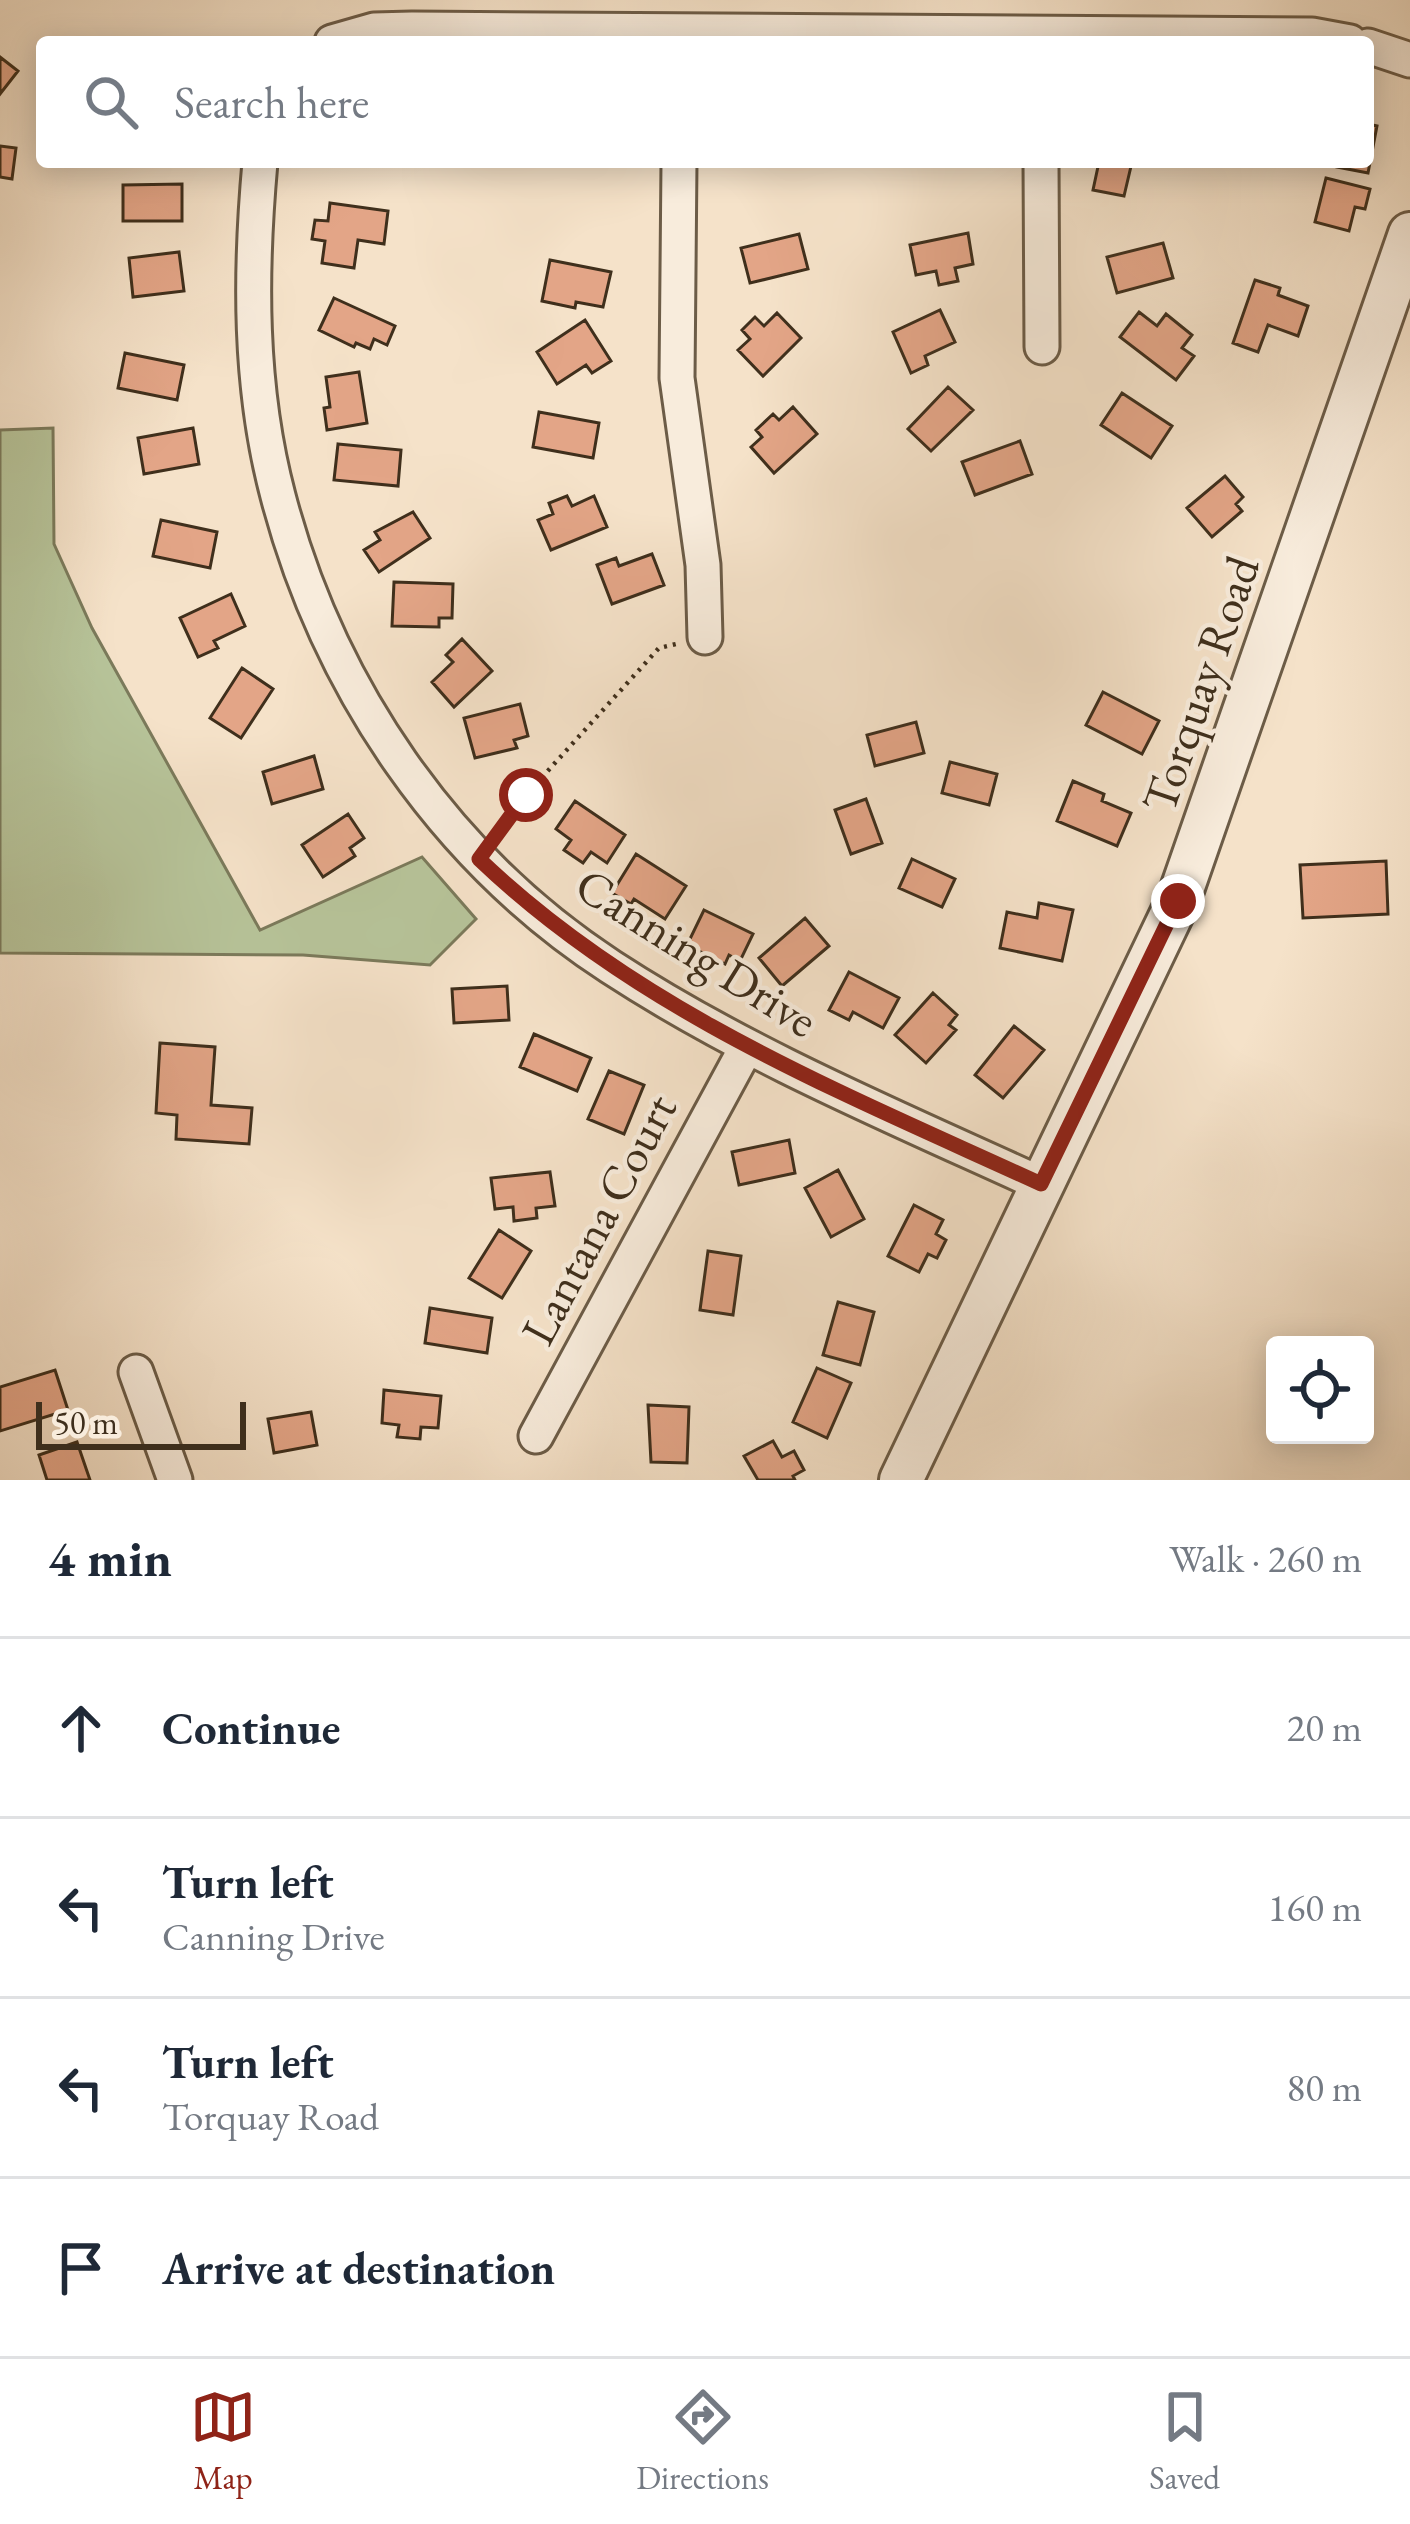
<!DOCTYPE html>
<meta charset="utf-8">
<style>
body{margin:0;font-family:"EB Garamond",serif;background:#f2f2f3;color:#1f2937}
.controls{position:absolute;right:36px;bottom:36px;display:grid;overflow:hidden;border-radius:12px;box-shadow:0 6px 30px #0003}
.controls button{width:108px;height:108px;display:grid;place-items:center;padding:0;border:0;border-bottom:3px solid #e0e1e3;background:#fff;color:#1f2937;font:60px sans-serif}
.scale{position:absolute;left:36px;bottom:30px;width:210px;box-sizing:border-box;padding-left:12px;border:6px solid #3f2f1c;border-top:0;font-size:33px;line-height:42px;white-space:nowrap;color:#3f2f1c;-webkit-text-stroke:9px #f8ecdc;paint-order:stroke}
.stop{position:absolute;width:36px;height:36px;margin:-27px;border:9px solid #8f2418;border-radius:50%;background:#fff}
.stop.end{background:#8f2418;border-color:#fff;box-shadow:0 3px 12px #0008}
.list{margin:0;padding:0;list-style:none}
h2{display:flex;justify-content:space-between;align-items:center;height:156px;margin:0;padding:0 48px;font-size:51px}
h2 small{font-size:39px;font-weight:400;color:#747a83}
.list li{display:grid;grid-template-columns:78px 1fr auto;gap:36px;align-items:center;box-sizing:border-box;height:180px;padding:0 48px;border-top:3px solid #e0e1e3}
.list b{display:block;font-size:45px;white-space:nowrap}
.list p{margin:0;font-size:39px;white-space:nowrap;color:#747a83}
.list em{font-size:39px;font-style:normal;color:#747a83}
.icon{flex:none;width:66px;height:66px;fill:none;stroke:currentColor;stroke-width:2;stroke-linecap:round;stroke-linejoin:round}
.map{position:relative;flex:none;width:1410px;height:1480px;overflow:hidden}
.search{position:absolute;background:#fff;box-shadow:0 6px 30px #0003;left:36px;right:36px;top:36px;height:132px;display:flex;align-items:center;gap:30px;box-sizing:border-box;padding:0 42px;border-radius:12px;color:#747a83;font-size:45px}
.sheet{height:876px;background:#fff}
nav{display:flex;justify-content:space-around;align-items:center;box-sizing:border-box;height:168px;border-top:3px solid #e0e1e3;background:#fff;font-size:33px;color:#747a83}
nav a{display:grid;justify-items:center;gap:6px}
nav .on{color:#8f2418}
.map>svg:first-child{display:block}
</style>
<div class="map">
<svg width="1410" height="1480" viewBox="0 0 1410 1480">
<rect width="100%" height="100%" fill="#f5e2c9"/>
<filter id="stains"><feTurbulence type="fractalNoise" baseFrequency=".00167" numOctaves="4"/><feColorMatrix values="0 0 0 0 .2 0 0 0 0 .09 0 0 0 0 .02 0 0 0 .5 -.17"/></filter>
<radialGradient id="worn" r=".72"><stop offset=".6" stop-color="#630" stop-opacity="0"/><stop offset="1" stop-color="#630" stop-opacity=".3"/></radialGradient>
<!-- green -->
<path fill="#b7c49a" stroke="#7b7a5b" stroke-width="3" d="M53,428l1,116 38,84 168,302 162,-73 54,62 -46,46 -127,-10 -303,-2v-523z"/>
<!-- building -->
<path fill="#e3a587" stroke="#3f2f1c" stroke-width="3" d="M0,57l18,14 -18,23z
M1368,124l9,2 -9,47 -31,-6 1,-5h30z
M0,146l16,2 -4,31 -12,-2z
M1099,162h33l-8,34 -31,-6z
M1326,178l44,11 -5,20 -10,-2 -6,24 -34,-9z
M182,184v37h-59v-36z
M330,203l58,8 -4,33 -26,-4 -4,28 -32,-5 3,-22 -13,-2 3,-19 13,1z
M968,233l5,31 -18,4 3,13 -19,4 -3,-14 -20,4 -6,-30z
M799,234l9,35 -58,14 -9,-35z
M1163,243l10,35 -56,15 -10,-36z
M179,252l5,39 -51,6 -4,-39z
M550,260l61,12 -8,35 -27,-5 -1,6 -33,-7z
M1255,280l25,8 -2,7 30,11 -10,30 -30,-11 -10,27 -25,-9z
M334,298l61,28 -8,19 -13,-6 -4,10 -14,-6 -2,4 -35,-17z
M940,310l15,32 -30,14 3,9 -17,8 -18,-41z
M1139,312l18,14 9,-12 26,21 -10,13 12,8 -18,24 -56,-43z
M777,313l24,25 -38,38 -25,-26 12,-11 -8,-9 13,-13 9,9z
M585,320l26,41 -19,12 -6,-8 -29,19 -20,-32z
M125,353l59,12 -7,35 -59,-12z
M359,372l8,51 -40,7 -3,-22 6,-1 -4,-30z
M948,387l25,23 -42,41 -23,-22z
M1122,393l50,33 -21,32 -50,-33z
M793,407l24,27 -43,39 -23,-26 11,-10 -6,-7 17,-16 6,6z
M539,412l60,11 -6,35 -60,-11z
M193,428l6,36 -55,10 -6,-36z
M1020,441l12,33 -57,21 -13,-33z
M338,444l63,6 -3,36 -64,-6z
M1225,476l18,21 -7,7 6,7 -30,26 -25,-29z
M567,496l5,10 22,-10 13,31 -56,23 -13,-30 15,-6 -4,-11z
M413,512l17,26 -51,34 -15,-22 16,-10 -5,-8z
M161,520l56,12 -7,36 -57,-12z
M652,554l12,31 -52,19 -15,-39 19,-7 3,8z
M394,582l59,2 -1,34h-13v9l-47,-1z
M231,594l14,32 -31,15 4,7 -20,9 -18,-39z
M462,639l30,32 -38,36 -22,-25 21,-20 -7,-7z
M242,668l31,21 -32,49 -31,-20z
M1103,692l56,29 -17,33 -56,-29z
M520,704l8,32 -14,4 3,8 -42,10 -11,-40z
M916,722l8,31 -49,13 -8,-31z
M314,756l9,33 -51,15 -9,-32z
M950,762l47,12 -8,31 -47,-12z
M1073,781l31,13 -2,7 29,12 -14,33 -60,-25z
M866,799l16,44 -31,11 -16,-44z
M575,801l50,34 -18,28 -16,-11 -8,11 -19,-13 7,-10 -15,-11z
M348,814l16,24 -14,10 5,8 -32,21 -21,-32z
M636,854l50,32 -21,33 -31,-20 -3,5 -19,-11z
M912,859l43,20 -13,28 -43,-19z
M1386,861l2,53 -85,4 -3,-53z
M1039,903l34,7 -11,51 -62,-13 7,-36 30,6z
M704,910l49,24 -13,27 -11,-6 -4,9 -38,-19z
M805,918l24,28 -47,40 -23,-28z
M849,972l50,26 -16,30 -30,-16 -4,8 -20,-10z
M507,986l2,34 -55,3 -2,-34z
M933,993l24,22 -8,10 7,5 -30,33 -31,-28z
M1014,1026l30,24 -41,48 -28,-23z
M534,1034l57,24 -14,33 -57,-24z
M160,1043l55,4 -4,58 41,3 -3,36 -73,-5 1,-24 -21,-2z
M609,1071l35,14 -20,49 -36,-15z
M789,1140l6,33 -56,12 -7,-33z
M838,1170l26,49 -33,18 -26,-49z
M550,1172l5,34 -19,2 1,10 -23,3 -1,-14 -18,2 -4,-31z
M914,1205l29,15 -7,14 10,6 -9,18 -9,-4 -9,18 -31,-16z
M499,1230l32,21 -29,47 -33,-20z
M708,1251l33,5 -8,59 -33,-5z
M838,1302l36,10 -14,53 -37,-10z
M430,1308l62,10 -5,35 -62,-10z
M817,1368l34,15 -24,55 -34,-16z
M55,1370l13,40 -68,21v-44z
M384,1390l57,6 -3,32 -17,-1 -1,12 -23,-2 2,-12 -17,-2z
M648,1405l41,2 -2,56 -36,-1z
M311,1412l6,33 -43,8 -6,-34z
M773,1441l9,16 12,-6 10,19 -11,6 2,4h-37l-14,-24z
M77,1442l13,38h-43l-8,-25z"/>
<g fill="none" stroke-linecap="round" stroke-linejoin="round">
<!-- minor casing -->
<g stroke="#6c5c47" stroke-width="39">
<path id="minor" d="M332,42l42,-12 38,-1 900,6 38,7
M1368,46l42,14
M260,162c-10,111 -11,225 18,334 50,191 167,363 333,471 135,88 284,150 430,217
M679,162l-2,216 26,187 2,72
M1041,162l1,185
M136,1372l39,108
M536,1436l210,-388"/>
</g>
<!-- tertiary casing -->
<g stroke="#6c5c47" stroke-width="48">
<path id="tertiary" d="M901,1480l277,-579 232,-667"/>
</g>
<!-- path -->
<path stroke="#3f2f1c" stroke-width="4.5" stroke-dasharray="3 6" stroke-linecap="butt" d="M497,834l29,-39 133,-147 17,-4"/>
<!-- minor -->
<use href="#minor" stroke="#f8ecdc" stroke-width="33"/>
<!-- tertiary -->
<use href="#tertiary" stroke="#f8ecdc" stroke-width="42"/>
</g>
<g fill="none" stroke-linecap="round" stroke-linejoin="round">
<!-- route -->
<path stroke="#8f2418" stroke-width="15" d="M526,795l-47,64c160,153 364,234 562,325l137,-283"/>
</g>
<g text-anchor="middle" stroke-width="9" stroke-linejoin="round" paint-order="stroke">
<!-- street labels -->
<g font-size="48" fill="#3f2f1c" stroke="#f8ecdc">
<text transform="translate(1200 684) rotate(-71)" y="17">Torquay Road</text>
<text transform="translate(697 952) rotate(32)" y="17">Canning Drive</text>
<text transform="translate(598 1219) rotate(-62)" y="17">Lantana Court</text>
</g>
</g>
<rect width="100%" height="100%" filter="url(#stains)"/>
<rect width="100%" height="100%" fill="url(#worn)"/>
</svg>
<div class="controls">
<button><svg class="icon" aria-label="locate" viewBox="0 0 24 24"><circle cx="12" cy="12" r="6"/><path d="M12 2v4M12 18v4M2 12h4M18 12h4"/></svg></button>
</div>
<div class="scale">50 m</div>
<div class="stop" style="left:526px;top:795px"></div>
<div class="stop end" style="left:1178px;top:901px"></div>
<div class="search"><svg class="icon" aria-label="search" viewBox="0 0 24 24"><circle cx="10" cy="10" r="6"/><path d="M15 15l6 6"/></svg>Search here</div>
</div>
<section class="sheet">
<h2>4 min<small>Walk · 260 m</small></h2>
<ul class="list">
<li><svg class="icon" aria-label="ahead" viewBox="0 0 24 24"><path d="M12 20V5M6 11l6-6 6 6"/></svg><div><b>Continue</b></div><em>20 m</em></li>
<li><svg class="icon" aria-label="left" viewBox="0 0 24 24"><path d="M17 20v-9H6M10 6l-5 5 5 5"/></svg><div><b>Turn left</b><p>Canning Drive</p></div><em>160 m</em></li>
<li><svg class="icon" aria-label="left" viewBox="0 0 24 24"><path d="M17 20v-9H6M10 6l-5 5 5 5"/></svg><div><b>Turn left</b><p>Torquay Road</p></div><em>80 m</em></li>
<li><svg class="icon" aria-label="arrive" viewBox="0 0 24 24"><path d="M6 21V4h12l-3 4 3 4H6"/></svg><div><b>Arrive at destination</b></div></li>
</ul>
</section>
<nav>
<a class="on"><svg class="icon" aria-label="map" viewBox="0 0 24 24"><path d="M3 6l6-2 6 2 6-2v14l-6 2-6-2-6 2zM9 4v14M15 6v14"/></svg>Map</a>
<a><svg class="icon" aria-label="directions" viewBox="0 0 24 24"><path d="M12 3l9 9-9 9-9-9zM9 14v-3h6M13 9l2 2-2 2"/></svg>Directions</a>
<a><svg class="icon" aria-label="saved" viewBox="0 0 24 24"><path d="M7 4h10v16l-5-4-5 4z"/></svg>Saved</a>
</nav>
